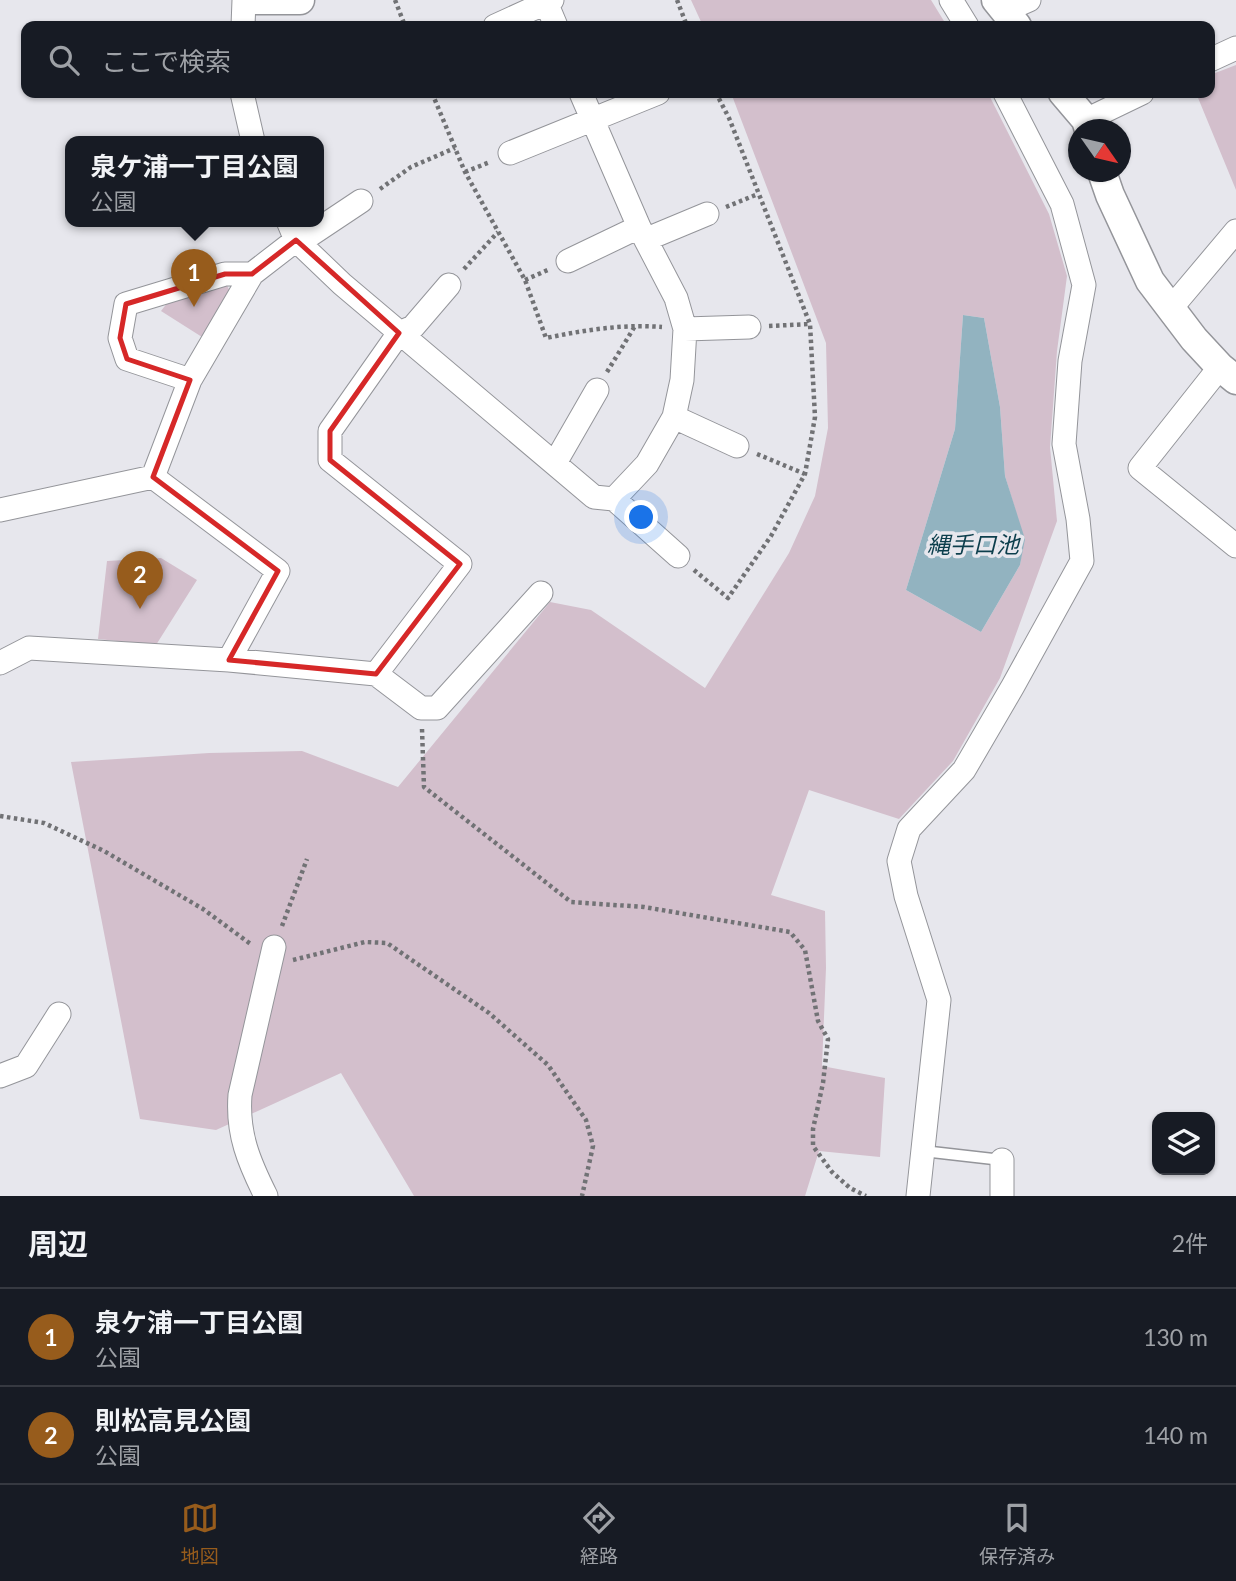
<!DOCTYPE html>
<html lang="ja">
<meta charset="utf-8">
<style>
body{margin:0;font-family:Lato,"Noto Sans JP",sans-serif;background:#242831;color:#f1f3f6}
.controls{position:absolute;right:21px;bottom:21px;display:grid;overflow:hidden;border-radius:14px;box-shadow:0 2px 5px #0004}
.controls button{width:63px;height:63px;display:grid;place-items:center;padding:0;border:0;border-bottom:2px solid #363941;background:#171b24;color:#f1f3f6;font:35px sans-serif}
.compass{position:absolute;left:1068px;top:119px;width:63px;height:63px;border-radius:50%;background:#171b24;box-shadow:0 2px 5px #0004;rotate:124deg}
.you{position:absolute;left:642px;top:518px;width:24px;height:24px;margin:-18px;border:5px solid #fff;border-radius:50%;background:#1a73e8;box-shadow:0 0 0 10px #1a73e833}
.badge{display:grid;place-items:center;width:46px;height:46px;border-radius:50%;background:#975c1c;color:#fff;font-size:23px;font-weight:700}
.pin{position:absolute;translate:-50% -58px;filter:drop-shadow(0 2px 4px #0008)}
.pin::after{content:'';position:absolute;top:37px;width:24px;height:21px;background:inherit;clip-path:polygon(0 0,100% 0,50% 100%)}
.popup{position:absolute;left:65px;top:136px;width:259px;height:91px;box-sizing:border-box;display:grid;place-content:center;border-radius:14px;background:#171b24;filter:drop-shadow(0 2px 5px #0005);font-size:23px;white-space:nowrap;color:#9ea1a6}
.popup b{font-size:26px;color:#f1f3f6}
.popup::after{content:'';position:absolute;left:50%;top:100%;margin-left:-14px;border:14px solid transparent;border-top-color:#171b24}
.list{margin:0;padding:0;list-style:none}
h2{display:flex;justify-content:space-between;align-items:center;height:91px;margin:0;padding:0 28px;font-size:30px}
h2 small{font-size:23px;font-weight:400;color:#9ea1a6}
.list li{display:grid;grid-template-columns:46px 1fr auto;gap:21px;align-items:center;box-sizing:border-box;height:98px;padding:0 28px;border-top:2px solid #363941}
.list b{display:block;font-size:26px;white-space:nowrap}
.list p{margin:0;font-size:23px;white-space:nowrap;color:#9ea1a6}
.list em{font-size:23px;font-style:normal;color:#9ea1a6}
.icon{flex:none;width:38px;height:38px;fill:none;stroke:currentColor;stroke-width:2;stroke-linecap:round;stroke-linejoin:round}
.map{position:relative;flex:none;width:1236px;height:1196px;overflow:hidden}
.search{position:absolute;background:#171b24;box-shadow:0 2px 5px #0004;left:21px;right:21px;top:21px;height:77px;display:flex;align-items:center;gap:18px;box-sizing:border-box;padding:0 24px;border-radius:14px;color:#9ea1a6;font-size:26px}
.sheet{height:287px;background:#171b24}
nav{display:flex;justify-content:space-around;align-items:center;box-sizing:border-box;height:98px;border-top:2px solid #363941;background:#171b24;font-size:19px;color:#9ea1a6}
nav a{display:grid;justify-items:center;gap:4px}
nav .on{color:#975c1c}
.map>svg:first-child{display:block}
</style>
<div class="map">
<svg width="1236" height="1196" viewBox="0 0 1236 1196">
<rect width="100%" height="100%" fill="#e7e7ed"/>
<!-- green -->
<path fill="#d3bfcc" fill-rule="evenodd" d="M691,0h240l16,26h-244z
M1236,65v125l-40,-97h14v-18z
M731,93h257l61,121 18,62 -10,75 -7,96 7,74 -57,157 -47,83 -54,58 -90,-29 -38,105 54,16 1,57 -4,98 63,12 -5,79 -61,-6 -14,45h-391l-73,-123 -125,57 -76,-11 -69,-357 138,-9 93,-2 96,36 152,-185 41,8 114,78 84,-135 26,-57 13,-68 -2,-85zM963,315l21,3 16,89 5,69 19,63 -4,26 -39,67 -75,-42 49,-161z
M226,283l5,11 -29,43 -41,-26 7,-9z
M161,558l36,22 -41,65 -58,-6 9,-78z"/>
<!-- water -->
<path fill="#92b3c0" d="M963,315l21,3 16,89 5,69 20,63 -5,26 -39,67 -75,-42 49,-161z"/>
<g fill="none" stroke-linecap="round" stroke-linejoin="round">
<!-- service casing -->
<g stroke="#94959a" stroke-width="13">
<path id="service" d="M923,1151l79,9"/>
</g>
<!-- minor casing -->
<g stroke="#94959a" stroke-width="25">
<path id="minor" d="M545,0l11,26
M951,0l16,26
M1006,10l23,-10
M243,26l1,-26
M495,26l57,-26
M1210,60l26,-12
M242,93l11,48
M1086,120l56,-27
M510,153l148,-60
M288,221l8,19 46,44 252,213 20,2 33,-35 27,-47 8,-37 3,-51 -9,-31 -37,-71 -58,-134
M647,239l60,-25
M568,261l71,-34
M1172,307l64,-76
M685,329l64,-2
M1220,367l-80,101 96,78
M190,380l-63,-21 -7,-21 6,-34 99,-30h27
M674,417l63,29
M555,463l42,-73
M153,477l125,94 -49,89
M614,499l64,57
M0,510l153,-33 37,-97 62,-106 44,-34 14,-5 51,-34
M0,663l29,-15 200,12 147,14 45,34h16l104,-115
M376,674l84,-110 -130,-104v-29l69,-98 14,-6 36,-42
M0,1076l26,-10 33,-52
M266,1196c-17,-34 -29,-62 -26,-101l34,-148
M918,1196l21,-196 -33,-104 -7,-35 10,-32 55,-59 49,-84 69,-125 -4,-42 -14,-75 6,-83 14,-76 -22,-81 -57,-111
M1002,1196v-36"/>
</g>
<!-- tertiary casing -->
<g stroke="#94959a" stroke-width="31">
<path id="tertiary" d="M255,0h45
M996,0l21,26
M1063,93l23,27 3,10
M1102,172l8,23 40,86 44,58 26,28 16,13"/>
</g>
<!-- path -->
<path stroke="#717275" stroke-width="4.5" stroke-dasharray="3.5 3.5" stroke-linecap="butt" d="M395,0l10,26
M677,0l10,26
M432,93l33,79 60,108 21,58c39,-8 76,-14 116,-11
M465,172l25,-10
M380,189l31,-22 44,-19
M726,207l32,-13
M464,269l34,-37
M525,280l25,-11
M769,326l41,-2
M607,372l28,-46
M757,454l48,20
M694,570l34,28 43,-62 34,-62 10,-57 -5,-93 -81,-206 -13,-25
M422,729l2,58 147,115 73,5 146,25 15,18 13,71 10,18 -5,44 -10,46v17l19,26 18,16 16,8
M0,816l44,7 60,28 99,58 49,36
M282,926l25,-67
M293,960l72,-18 22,1 102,70 59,52 38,55 7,26 -11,50"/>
<!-- service -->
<use href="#service" stroke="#fff" stroke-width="10"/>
<!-- minor -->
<use href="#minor" stroke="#fff" stroke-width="23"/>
<!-- tertiary -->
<use href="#tertiary" stroke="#fff" stroke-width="28"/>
</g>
<!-- marked area -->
<path fill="none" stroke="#d62828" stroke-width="5" stroke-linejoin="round" d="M296,240l103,93 -69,98v29l130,104 -84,110 -147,-14 49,-89 -125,-94 37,-97 -63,-21 -7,-21 6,-34 99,-30h27z"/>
<g text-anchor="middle" stroke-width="7" stroke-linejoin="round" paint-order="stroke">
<!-- water labels -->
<g font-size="23" font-style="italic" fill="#0c3e4c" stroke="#e7e7ed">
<text x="973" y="553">縄手口池</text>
</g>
</g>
</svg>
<div class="controls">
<button><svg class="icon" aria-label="layers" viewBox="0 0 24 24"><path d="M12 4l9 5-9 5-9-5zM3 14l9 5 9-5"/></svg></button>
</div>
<svg class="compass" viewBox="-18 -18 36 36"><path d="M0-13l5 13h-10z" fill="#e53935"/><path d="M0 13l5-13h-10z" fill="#9ea1a6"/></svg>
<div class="you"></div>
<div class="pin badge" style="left:194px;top:307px">1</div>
<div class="popup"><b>泉ケ浦一丁目公園</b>公園</div>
<div class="pin badge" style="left:140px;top:609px">2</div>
<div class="search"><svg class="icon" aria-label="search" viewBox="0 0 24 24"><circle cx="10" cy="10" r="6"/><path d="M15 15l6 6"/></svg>ここで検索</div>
</div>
<section class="sheet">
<h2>周辺<small>2件</small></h2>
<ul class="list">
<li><span class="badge">1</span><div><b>泉ケ浦一丁目公園</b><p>公園</p></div><em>130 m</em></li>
<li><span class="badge">2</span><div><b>則松高見公園</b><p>公園</p></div><em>140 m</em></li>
</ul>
</section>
<nav>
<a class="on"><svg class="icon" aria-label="map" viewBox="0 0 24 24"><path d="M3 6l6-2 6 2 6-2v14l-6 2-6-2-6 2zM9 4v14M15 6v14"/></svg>地図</a>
<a><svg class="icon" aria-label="directions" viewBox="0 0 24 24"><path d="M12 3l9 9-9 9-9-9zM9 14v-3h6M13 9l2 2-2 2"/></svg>経路</a>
<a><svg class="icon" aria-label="saved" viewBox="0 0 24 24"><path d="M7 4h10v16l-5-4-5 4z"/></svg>保存済み</a>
</nav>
